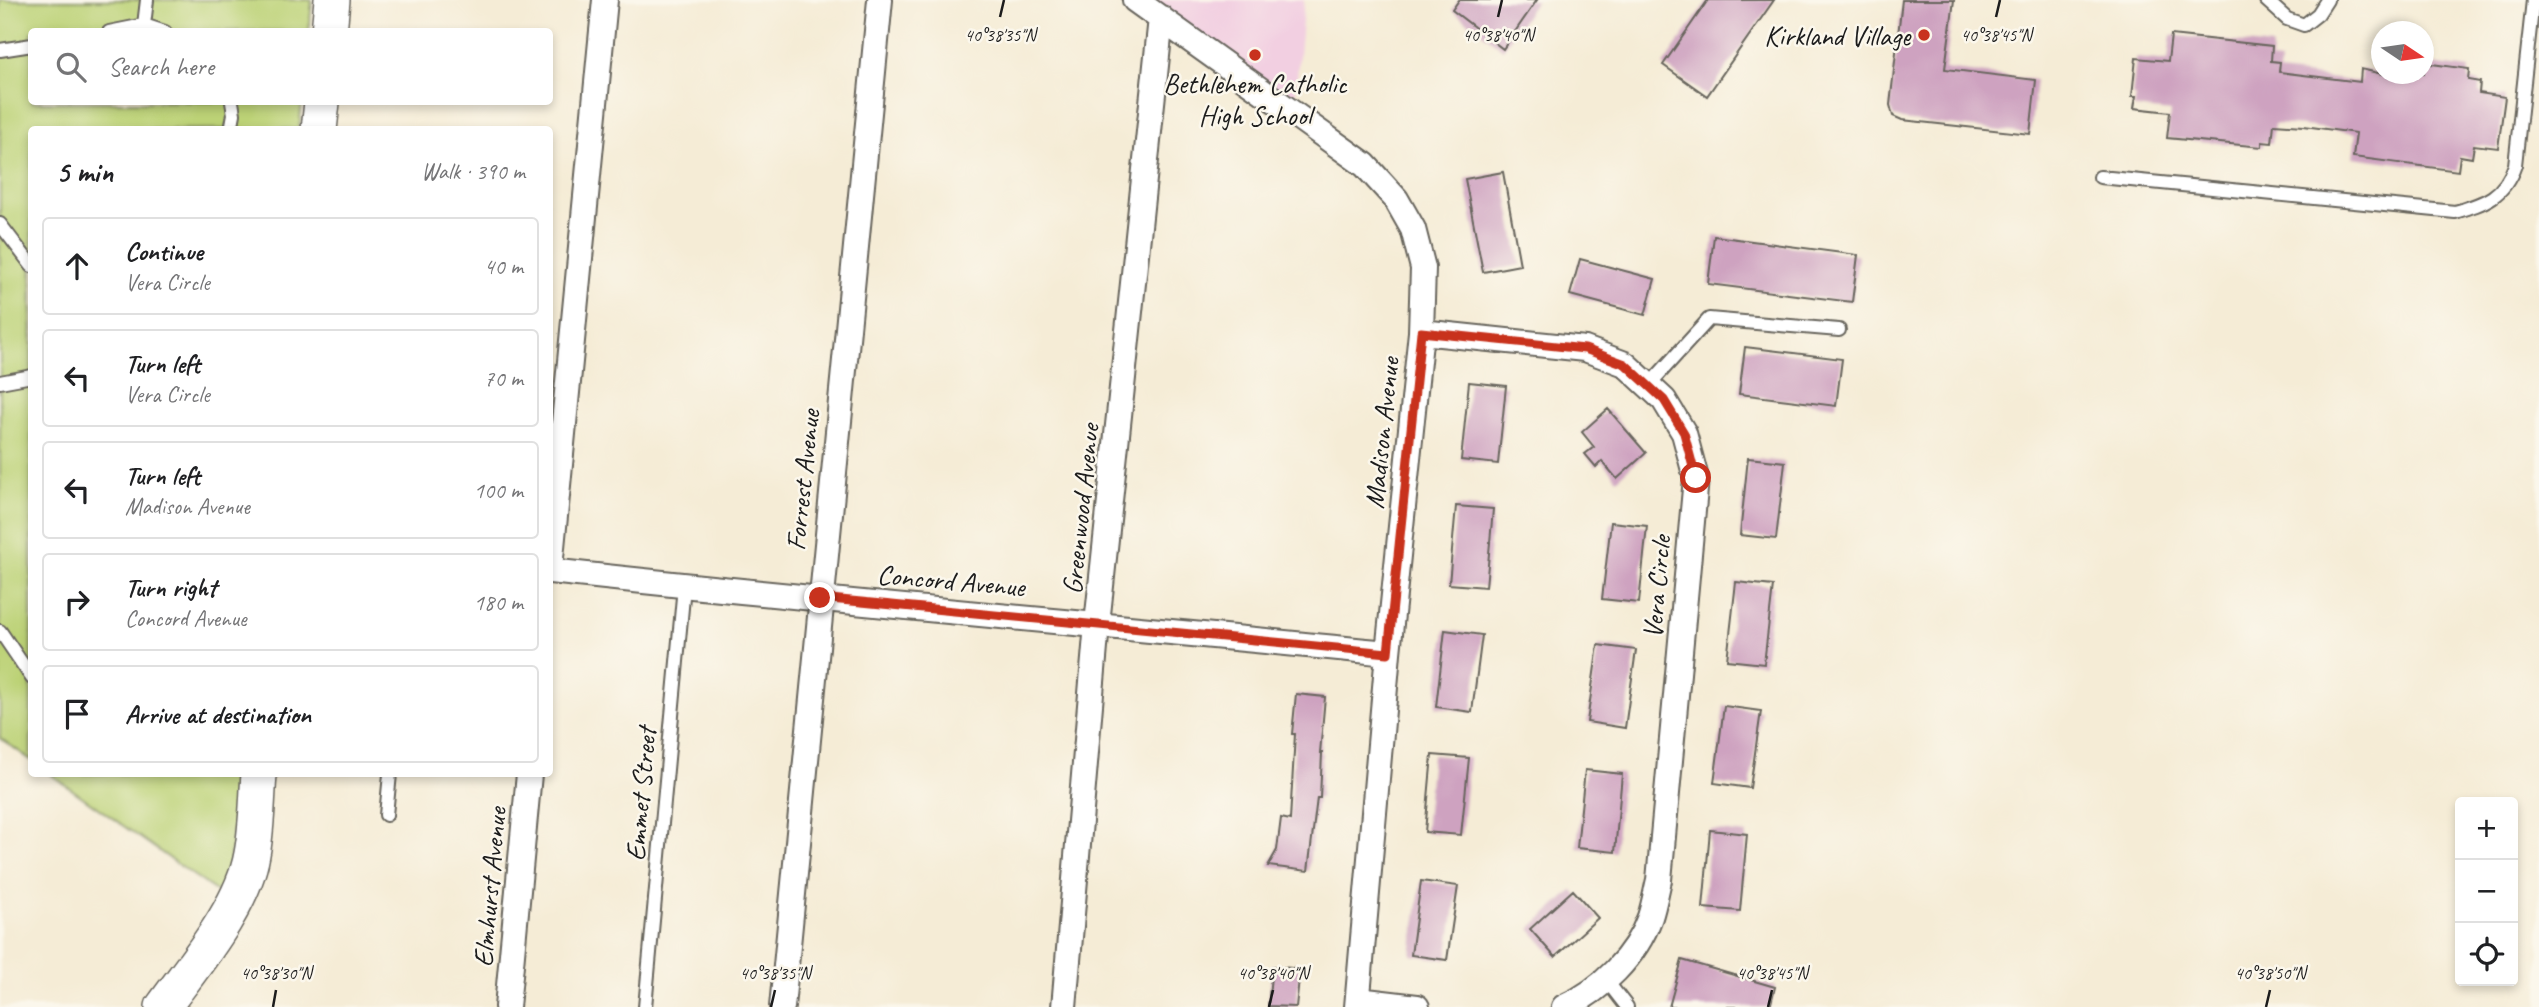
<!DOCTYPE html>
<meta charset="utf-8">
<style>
body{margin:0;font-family:Caveat,sans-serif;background:#f2f2f2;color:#202124}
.controls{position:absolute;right:21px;bottom:21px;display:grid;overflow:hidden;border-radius:7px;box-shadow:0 4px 10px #0003}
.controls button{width:63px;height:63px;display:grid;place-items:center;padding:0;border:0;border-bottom:2px solid #e0e0e0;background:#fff;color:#202124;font:35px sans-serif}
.compass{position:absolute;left:2371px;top:21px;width:63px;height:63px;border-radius:50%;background:#fff;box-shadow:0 4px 10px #0003;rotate:103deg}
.stop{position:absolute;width:21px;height:21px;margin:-16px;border:5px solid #c8321e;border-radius:50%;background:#fff}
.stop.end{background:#c8321e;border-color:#fff;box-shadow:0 2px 7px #0008}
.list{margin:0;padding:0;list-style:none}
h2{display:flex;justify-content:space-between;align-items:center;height:91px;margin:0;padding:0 28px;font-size:30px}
h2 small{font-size:23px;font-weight:400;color:#757577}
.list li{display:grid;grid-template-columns:46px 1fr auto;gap:21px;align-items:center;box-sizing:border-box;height:98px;margin:0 14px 14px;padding:0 14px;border:2px solid #e0e0e0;border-radius:7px}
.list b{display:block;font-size:26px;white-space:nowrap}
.list p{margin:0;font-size:23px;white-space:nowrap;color:#757577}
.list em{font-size:23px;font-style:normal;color:#757577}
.icon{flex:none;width:38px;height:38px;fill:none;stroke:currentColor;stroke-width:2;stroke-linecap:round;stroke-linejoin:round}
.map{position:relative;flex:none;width:2539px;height:1007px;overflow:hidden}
.search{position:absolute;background:#fff;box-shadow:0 4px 10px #0003;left:28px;top:28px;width:525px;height:77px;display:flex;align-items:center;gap:18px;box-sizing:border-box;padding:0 24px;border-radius:7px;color:#757577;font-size:26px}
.panel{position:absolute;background:#fff;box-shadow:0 4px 10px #0003;left:28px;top:126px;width:525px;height:651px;border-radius:7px}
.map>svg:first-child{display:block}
</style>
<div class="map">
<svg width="2539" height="1007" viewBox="0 0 2539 1007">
<rect width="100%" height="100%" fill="#fbf7ec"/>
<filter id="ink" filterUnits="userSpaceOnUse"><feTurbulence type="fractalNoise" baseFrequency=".0143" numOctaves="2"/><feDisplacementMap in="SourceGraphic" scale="14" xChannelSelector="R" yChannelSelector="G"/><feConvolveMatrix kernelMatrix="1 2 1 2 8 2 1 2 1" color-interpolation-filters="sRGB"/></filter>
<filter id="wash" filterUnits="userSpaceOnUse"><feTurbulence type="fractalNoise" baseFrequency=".00686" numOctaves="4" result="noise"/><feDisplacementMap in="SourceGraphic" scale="28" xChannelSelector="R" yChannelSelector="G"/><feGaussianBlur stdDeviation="1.57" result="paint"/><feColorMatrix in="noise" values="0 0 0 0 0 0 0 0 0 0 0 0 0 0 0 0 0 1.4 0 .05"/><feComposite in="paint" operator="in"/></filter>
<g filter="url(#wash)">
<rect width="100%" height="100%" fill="#f5ecd6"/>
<!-- built -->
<path fill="#f2cfe1" d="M1127,0h177l-10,110z"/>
<!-- green -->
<path fill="#bcd276" stroke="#6c7749" stroke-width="2" d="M0,0h312l-3,31 -277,1v70h270l-3,27 -267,1 -1,630 -31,-22z
M50,774h188l-10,105 -8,15z"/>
<g id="blocks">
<!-- building -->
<path fill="#cea2c0" d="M1459,0h78l-34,49 -51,-39z
M1708,0h66l-67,96 -44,-31z
M1902,0h52l-9,69 91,11 -6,54 -128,-14 -9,-4 -3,-11z
M2171,35l101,11 -1,15 9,1 -1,10 81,10 1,-13 21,5h42v-11l45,6 -1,11 12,2 -1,11 26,4 -7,51 -24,-3 -2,13 -12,-2 -2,15 -105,-14 3,-24 -52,-7 -30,-2 -2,19 -10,-1v5l-95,-9 3,-26 -36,-4 2,-12h-4l4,-38 32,3z
M1503,172l17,93 -37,7 -18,-93z
M1714,236l144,19 -6,47 -144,-18z
M1580,259l75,20 -10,36 -75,-20z
M1745,347l97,12 -6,47 -97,-12z
M1469,382l37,4 -8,78 -37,-4z
M1608,409l38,44 -29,26 -15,-18 -6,6 -11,-13 9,-7 -12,-15z
M1748,458l37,4 -9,77 -36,-4z
M1456,506l37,3 -7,78 -37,-3z
M1611,522l36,4 -8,77 -37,-4z
M1736,582l37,4 -9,78 -37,-4z
M1445,630l37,5 -10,77 -36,-5z
M1598,645l38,5 -11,78 -38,-6z
M1296,694l29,3 -5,56h2l-2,45h-3l-9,73 -40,-5 9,-16 4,-32 9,2 5,-86h-3z
M1724,706l37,5 -11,77 -36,-5z
M1432,755l37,3 -8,77 -36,-3z
M1585,770l37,4 -7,78 -38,-4z
M1710,830l37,4 -7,77 -37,-3z
M1421,881l37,5 -11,74 -36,-5z
M1573,890l25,28 -43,39 -25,-28z
M1682,960l93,27 -5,20h-101z
M1272,966l28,3 -4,38 -28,-1z"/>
</g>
</g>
<g filter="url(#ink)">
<use href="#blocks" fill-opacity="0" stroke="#68655d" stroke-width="2"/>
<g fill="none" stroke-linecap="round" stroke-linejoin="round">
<!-- lane casing -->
<g stroke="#68655d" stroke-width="16">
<path id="lane" d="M2266,0l21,19 17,6 14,-11 9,-14
M144,25l21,7
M109,32l35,-7 3,-25
M0,50l32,-5
M231,130l3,-16 -2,-12
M2100,177l355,35c30,-9 49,-15 60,-47l18,-165
M0,224l32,42
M0,382l32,-6
M1649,385l60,-66 130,11
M0,631l32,47
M386,815l4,-41
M1606,980l21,27
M645,1007l39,-421"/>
</g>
<!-- street casing -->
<g stroke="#68655d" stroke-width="28">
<path id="street" d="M1135,0l230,165 31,34 17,30 10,39 -2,64 -33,321 -31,354
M1421,332l164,17 40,15 39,36 20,33 12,45 -37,402c-3,12 -5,25 -9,37 -14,39 -49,74 -86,90
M550,568l55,-568
M550,571c279,31 559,54 838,82
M1358,1000l59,7
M507,1007l22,-233
M782,1007l98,-1007
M1064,1007l33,-383 64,-606"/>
</g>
<!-- secondary casing -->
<g stroke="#68655d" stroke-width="38">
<path id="secondary" d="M329,32l3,-32
M319,130l3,-28
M163,1007c31,-43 80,-100 89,-153 5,-26 5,-54 7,-80"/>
</g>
<!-- lane -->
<use href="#lane" stroke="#fff" stroke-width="12"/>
<!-- street -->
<use href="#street" stroke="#fff" stroke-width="24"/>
<!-- secondary -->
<use href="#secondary" stroke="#fff" stroke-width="35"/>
</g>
</g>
<g fill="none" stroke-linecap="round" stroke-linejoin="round" filter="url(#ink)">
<!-- route -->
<path stroke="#c8321e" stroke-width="9" d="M820,598l568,55 33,-321 164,17 40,15 39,36 20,33 12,45"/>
</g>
<!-- ticks -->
<path fill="none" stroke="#1c1c1c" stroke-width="2.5" d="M1000,17l4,-17M1498,17l4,-17M1996,17l4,-17M273,1007l3,-17M771,1007l4,-17M1269,1007l4,-17M1768,1007l4,-17M2266,1007l4,-17"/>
<!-- markers -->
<g fill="#c8321e" stroke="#fbf7ec" stroke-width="2.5">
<circle cx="1924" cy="35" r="7"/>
<circle cx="1255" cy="55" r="7"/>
</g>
<g text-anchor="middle" stroke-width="5" stroke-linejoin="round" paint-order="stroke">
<!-- poi labels -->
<g font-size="28" fill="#1c1c1c" stroke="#fbf7ec" text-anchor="end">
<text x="1910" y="45">Kirkland Village</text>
<text x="1255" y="93" text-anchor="middle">Bethlehem Catholic<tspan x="1255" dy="32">High School</tspan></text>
</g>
<!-- street labels -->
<g font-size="28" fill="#1c1c1c" stroke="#fbf7ec">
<text transform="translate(1381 433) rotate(-84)" y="10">Madison Avenue</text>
<text transform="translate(802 480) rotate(-84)" y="10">Forrest Avenue</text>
<text transform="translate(1080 509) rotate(-84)" y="10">Greenwood Avenue</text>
<text transform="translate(951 580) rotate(5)" y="10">Concord Avenue</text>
<text transform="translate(1656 587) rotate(-85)" y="10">Vera Circle</text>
<text transform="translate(640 794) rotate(-85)" y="10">Emmet Street</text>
<text transform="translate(489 887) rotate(-85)" y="10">Elmhurst Avenue</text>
</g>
</g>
<g font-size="18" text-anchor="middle" fill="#1c1c1c" stroke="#fbf7ec" stroke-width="5" stroke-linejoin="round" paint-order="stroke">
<text x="1000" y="41">40°38'35"N</text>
<text x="1498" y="41">40°38'40"N</text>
<text x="1996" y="41">40°38'45"N</text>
<text x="276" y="979">40°38'30"N</text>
<text x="775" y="979">40°38'35"N</text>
<text x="1273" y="979">40°38'40"N</text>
<text x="1772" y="979">40°38'45"N</text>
<text x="2270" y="979">40°38'50"N</text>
</g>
</svg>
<div class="controls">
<button>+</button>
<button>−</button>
<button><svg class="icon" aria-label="locate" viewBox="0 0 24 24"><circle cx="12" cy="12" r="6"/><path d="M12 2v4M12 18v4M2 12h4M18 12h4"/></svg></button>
</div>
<svg class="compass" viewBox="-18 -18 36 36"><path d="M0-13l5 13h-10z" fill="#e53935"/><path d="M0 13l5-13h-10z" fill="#757577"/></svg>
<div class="stop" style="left:1696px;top:478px"></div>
<div class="stop end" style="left:820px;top:598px"></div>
<div class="search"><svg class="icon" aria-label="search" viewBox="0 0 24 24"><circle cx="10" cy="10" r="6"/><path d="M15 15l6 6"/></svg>Search here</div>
<section class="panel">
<h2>5 min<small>Walk · 390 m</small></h2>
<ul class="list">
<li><svg class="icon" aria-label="ahead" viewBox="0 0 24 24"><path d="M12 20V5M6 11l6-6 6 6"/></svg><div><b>Continue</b><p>Vera Circle</p></div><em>40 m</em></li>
<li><svg class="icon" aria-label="left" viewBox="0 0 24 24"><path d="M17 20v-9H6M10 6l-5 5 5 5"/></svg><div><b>Turn left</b><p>Vera Circle</p></div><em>70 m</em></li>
<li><svg class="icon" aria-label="left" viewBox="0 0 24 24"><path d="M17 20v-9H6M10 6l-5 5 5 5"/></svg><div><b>Turn left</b><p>Madison Avenue</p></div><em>100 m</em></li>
<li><svg class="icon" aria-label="right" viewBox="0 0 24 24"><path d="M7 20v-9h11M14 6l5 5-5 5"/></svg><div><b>Turn right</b><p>Concord Avenue</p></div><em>180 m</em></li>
<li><svg class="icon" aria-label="arrive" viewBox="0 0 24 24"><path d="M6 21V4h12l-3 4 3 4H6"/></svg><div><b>Arrive at destination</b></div></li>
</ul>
</section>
</div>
